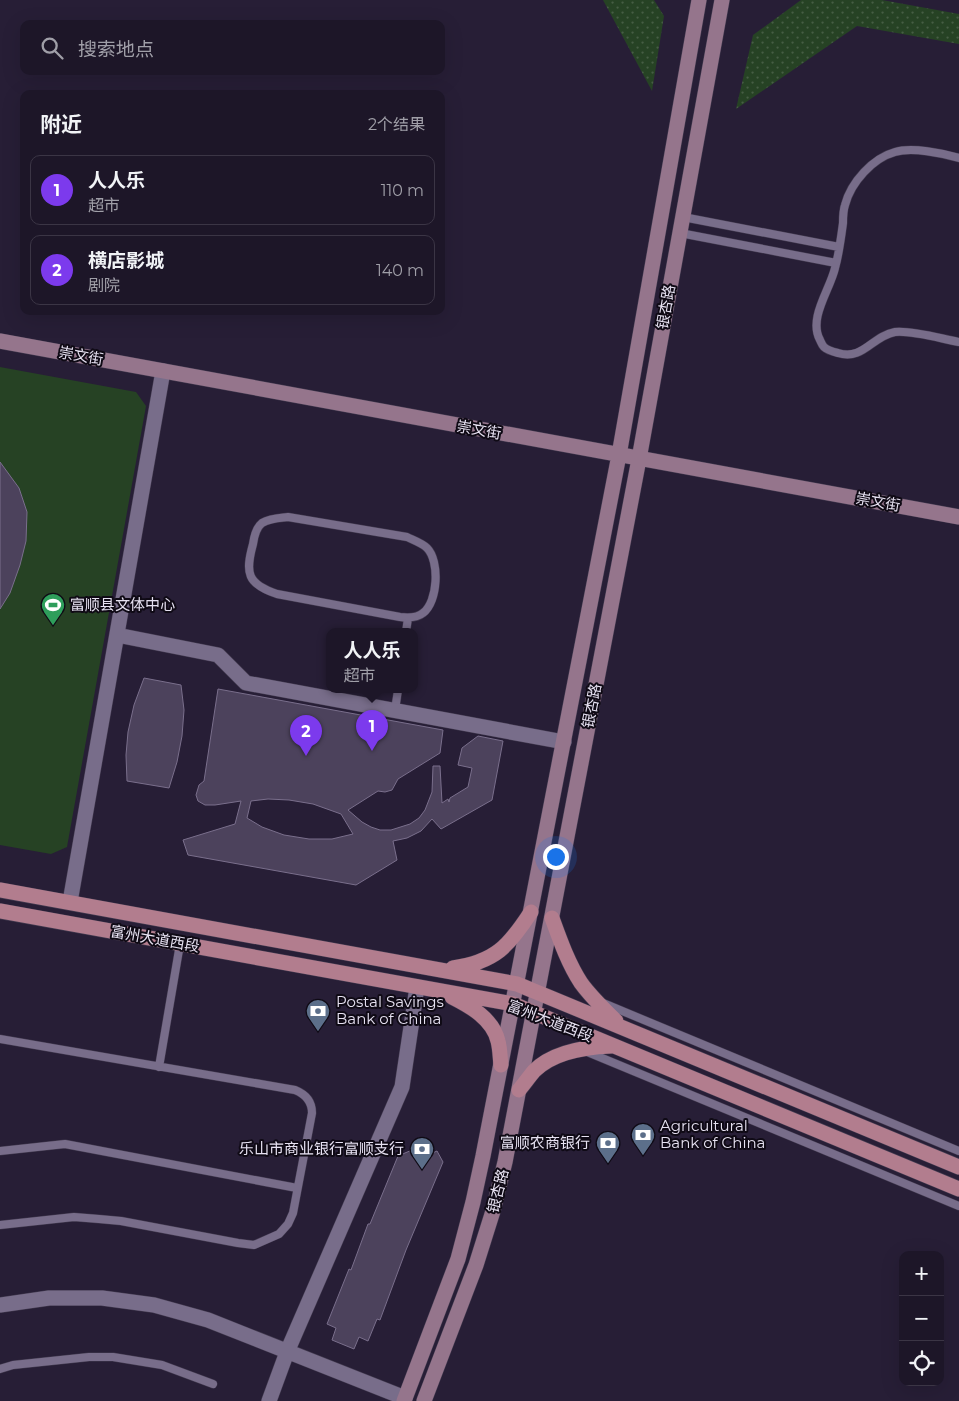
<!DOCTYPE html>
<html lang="zh">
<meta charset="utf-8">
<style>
body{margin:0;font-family:Montserrat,"Noto Sans SC",sans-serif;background:#251f30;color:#f1f3f6}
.controls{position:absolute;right:15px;bottom:15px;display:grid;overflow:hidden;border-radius:10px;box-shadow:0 5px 20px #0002}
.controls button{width:45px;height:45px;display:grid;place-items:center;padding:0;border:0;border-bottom:1px solid #3b3545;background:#1d1628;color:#f1f3f6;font:25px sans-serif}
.you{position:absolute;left:555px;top:856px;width:18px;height:18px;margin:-12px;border:4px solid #fff;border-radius:50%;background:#1a73e8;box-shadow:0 0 0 8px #1a73e833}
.badge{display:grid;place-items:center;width:32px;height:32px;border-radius:50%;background:#7c3aed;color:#fff;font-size:16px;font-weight:700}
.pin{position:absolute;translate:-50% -41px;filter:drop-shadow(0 1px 2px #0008)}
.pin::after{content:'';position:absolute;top:26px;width:18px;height:15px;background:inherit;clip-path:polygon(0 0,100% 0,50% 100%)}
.popup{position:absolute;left:326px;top:628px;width:92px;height:65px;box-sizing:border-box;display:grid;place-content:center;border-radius:10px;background:#1d1628;filter:drop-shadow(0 1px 4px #0005);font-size:16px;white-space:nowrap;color:#a09fa8}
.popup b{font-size:19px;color:#f1f3f6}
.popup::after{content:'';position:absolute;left:50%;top:100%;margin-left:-10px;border:10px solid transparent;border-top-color:#1d1628}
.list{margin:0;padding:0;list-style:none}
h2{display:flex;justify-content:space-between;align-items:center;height:65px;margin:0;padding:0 20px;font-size:21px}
h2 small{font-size:16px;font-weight:400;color:#a09fa8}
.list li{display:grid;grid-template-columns:32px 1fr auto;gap:15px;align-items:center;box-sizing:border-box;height:70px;margin:0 10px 10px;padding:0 10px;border:1px solid #3b3545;border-radius:10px}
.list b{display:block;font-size:19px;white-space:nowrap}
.list p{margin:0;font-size:16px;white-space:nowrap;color:#a09fa8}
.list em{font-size:16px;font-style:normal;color:#a09fa8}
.icon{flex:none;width:28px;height:28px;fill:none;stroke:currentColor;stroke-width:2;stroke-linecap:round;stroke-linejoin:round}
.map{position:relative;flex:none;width:959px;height:1401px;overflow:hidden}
.search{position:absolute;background:#1d1628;box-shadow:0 5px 20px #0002;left:20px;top:20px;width:425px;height:55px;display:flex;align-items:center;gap:12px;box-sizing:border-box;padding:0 18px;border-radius:10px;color:#a09fa8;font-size:19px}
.panel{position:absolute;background:#1d1628;box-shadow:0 5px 20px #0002;left:20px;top:90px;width:425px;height:225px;border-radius:10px}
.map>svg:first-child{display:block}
</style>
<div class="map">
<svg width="959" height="1401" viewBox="0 0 959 1401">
<defs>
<pattern id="grass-dots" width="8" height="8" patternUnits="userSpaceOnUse" patternTransform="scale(1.25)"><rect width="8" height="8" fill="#264224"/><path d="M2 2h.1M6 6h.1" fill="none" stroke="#465d44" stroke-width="1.8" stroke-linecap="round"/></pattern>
</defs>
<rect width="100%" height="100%" fill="#271e36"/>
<!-- grass -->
<path fill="url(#grass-dots)" d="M603,0h51l10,16 -12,75z
M801,0h81l77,14v30l-102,-18 -121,83 17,-74z"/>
<!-- green -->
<path fill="#264224" d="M0,367l136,25 10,14 -79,441 -16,7 -51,-9z"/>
<!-- building -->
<path fill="#4c425c" stroke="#7a6f8c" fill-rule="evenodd" d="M0,462l19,26 8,24 -1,29 -6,24 -10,28 -10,16z
M144,678l37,7 3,25 -2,26 -5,26 -8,26 -42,-7 -1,-26 2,-23 6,-27z
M218,689l225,41 -3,23 -42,26 -6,11 -7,2 -7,-1 -30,19 14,12 9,5 9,3h11l19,-6 9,-6 6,-8 7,-18 1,-26h7l2,37 6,-4 1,3 1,-4 18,-11 4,-19 -14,-3 4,-17 16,-12 25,5 -11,59 -51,29 -9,-10 -11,12 -14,7 -14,3 4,19 -41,25 -168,-30 -5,-15 52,-16 6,-23 -26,4h-10l-7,-4 -2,-6 3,-10 5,-4zM268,799l21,1 24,4 28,10 12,20 -21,5h-23l-25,-4 -22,-8 -15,-9 4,-17z
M426,1144l4,10 7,-3 6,11 -37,88 -26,70 -3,-1 -9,22 -9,-4 -5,12 -22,-9 4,-12 -9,-4 22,-55 2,1 17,-46h2l28,-68z"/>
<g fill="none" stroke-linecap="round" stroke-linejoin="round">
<!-- lane casing -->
<g stroke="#433b50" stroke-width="9">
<path id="lane" d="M959,158c-17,-5 -47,-11 -64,-6 -22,6 -44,30 -50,53 -2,6 -2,12 -2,18 -2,15 -4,31 -8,45 -5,22 -27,50 -15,72 1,2 2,5 4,7 3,3 10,5 14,6 25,8 34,-17 57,-21 17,-2 47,7 64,10
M683,217l156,30
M680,233l156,30
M288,517l119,20c6,3 15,6 20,11 13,13 11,54 -4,65 -6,5 -15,5 -23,4l-123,-23c-30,-10 -32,-21 -24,-50 1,-7 4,-17 9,-21 8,-5 17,-5 26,-6z
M406,632l2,-14
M395,710l3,-20
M603,1003l356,148
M0,1039l295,51c10,4 17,11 17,23l-19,100 -5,11 -9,10 -25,11 -16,-2 -117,-22 -22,-2 -25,-2 -74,8
M585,1051l374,155
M159,1067l21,-123
M0,1151l65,-7 232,44
M0,1369l13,-4 76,-8h24l49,8 51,19"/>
</g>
<!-- street casing -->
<g stroke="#433b50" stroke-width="16">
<path id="street" d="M117,635l101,20 28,28 318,59
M70,902l93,-531
M0,1305l49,-7h53l52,7 54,15 197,78
M269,1401l18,-49 115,-265 15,-100"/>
</g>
<!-- secondary casing -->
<g stroke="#433b50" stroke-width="16">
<path id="secondary" d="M0,341l959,176
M404,1401l54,-142 15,-57 10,-46 136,-701 80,-455
M424,1401l52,-136 17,-54 12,-49 134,-703 83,-459"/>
</g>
<!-- primary casing -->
<g stroke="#433b50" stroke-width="16">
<path id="primary" d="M0,890l517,94 442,183
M0,911l513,93 446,185
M552,918c8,22 16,45 29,65 10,14 23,26 35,38
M453,968c42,-6 56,-22 78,-56
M452,997c18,9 41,22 46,44 2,7 2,16 3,24
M519,1090c5,-6 10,-13 15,-19 19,-19 51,-24 77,-25"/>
</g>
<!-- lane -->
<use href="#lane" stroke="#786d8a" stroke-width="8"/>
<!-- street -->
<use href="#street" stroke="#786d8a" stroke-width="15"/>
<!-- secondary -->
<use href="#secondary" stroke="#95758c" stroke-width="15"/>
<!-- primary -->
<use href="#primary" stroke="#b27d8e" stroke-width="15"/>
</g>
<!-- icons -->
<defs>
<g id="stadium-pin" transform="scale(1.25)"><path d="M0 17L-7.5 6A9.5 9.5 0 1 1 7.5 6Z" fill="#2e9e5b" stroke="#0f0a15"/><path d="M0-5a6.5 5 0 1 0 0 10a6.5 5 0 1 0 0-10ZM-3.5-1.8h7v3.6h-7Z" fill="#fff"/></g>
<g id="bank-pin" transform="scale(1.25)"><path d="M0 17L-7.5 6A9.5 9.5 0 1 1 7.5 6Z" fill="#5c6f8a" stroke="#0f0a15"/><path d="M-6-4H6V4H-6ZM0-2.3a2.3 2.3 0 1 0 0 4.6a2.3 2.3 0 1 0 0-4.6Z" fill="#fff"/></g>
</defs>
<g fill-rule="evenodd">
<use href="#stadium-pin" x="53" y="605"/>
<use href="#bank-pin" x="318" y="1011"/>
<use href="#bank-pin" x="643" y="1135"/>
<use href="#bank-pin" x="608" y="1143"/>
<use href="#bank-pin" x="422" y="1149"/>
</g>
<g text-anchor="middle" stroke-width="4" stroke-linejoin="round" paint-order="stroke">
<!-- street labels -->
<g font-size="15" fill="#e6e1f1" stroke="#0f0a15">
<text transform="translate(666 307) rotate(-80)" y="5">银杏路</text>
<text transform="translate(81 356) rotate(10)" y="5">崇文街</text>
<text transform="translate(479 430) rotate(10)" y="5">崇文街</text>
<text transform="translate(878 502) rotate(10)" y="5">崇文街</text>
<text transform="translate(592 706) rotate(-79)" y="5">银杏路</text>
<text transform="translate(155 939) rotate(10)" y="5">富州大道西段</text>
<text transform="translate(550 1021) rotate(21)" y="5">富州大道西段</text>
<text transform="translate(498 1191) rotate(-76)" y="5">银杏路</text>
</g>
<!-- poi labels -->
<g font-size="15" fill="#e6e1f1" stroke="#0f0a15" text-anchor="start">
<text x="70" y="610">富顺县文体中心</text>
<text x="336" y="1007">Postal Savings<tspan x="336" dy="17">Bank of China</tspan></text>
<text x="660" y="1131">Agricultural<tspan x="660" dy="17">Bank of China</tspan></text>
<text x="590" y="1148" text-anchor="end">富顺农商银行</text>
<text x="404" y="1154" text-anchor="end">乐山市商业银行富顺支行</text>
</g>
</g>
</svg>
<div class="controls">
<button>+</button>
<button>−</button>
<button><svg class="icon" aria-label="locate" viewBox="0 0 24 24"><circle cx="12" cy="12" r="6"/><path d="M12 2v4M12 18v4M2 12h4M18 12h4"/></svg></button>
</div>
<div class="you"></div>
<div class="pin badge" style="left:372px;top:751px">1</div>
<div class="popup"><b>人人乐</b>超市</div>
<div class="pin badge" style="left:306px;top:756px">2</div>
<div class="search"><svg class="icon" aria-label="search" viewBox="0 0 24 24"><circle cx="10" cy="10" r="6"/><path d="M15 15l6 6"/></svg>搜索地点</div>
<section class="panel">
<h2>附近<small>2个结果</small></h2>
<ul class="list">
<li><span class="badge">1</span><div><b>人人乐</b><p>超市</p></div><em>110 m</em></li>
<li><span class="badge">2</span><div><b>横店影城</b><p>剧院</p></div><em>140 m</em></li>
</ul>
</section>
</div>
